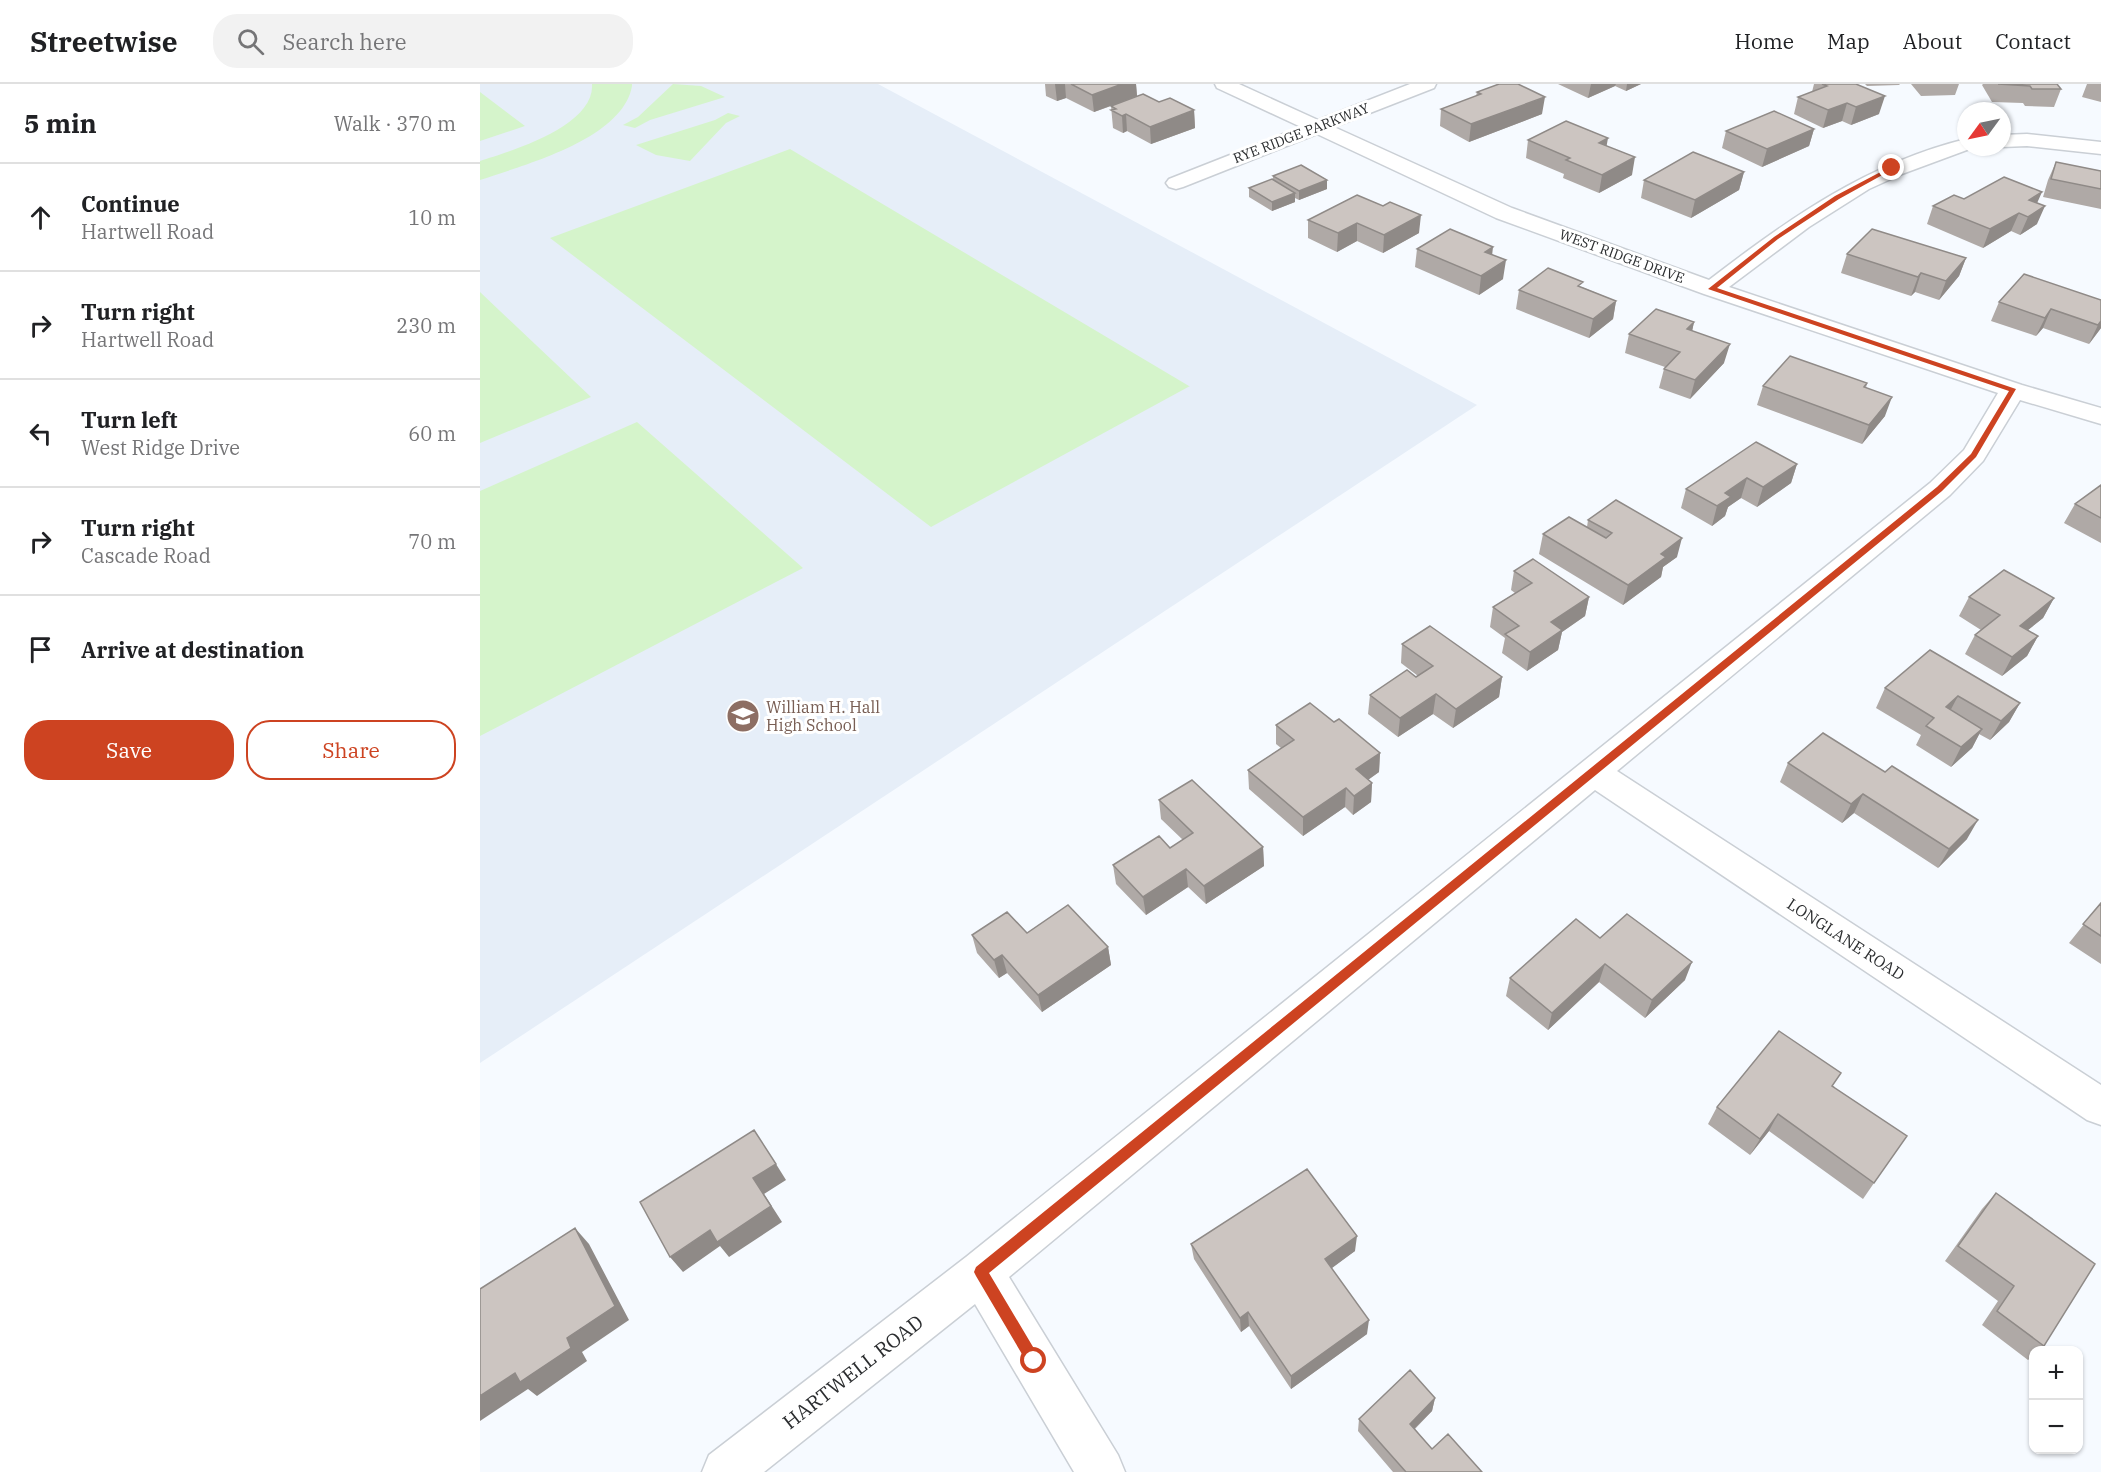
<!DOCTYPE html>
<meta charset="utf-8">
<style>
body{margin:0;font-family:"IBM Plex Serif",serif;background:#f2f2f2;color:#202124}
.controls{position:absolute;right:18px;bottom:18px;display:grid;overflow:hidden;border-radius:12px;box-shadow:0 2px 4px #0004}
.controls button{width:54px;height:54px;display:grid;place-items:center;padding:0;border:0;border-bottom:2px solid #e0e0e0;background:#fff;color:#202124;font:30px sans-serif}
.compass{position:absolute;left:1477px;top:18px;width:54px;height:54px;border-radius:50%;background:#fff;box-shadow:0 2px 4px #0004;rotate:237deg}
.stop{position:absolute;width:18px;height:18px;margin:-14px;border:4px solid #cd4321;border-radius:50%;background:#fff}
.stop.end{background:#cd4321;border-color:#fff;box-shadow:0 2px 6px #0008}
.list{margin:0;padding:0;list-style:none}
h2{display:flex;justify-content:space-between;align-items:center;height:78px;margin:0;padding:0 24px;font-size:26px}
h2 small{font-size:20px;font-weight:400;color:#757577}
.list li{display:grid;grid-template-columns:39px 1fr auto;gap:18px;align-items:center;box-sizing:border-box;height:108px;padding:0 24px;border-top:2px solid #e0e0e0}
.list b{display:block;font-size:22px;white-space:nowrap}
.list p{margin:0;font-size:20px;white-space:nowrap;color:#757577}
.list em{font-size:20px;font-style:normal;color:#757577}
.actions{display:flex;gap:12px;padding:18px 24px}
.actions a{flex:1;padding:14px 0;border:2px solid #cd4321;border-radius:24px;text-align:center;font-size:21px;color:#cd4321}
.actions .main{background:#cd4321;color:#fff}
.icon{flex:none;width:33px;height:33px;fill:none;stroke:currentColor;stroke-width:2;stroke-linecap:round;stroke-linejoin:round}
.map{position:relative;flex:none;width:1621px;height:1388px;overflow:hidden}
header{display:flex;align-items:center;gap:36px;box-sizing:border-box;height:84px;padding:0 30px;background:#fff;border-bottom:2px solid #e0e0e0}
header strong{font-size:28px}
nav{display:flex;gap:33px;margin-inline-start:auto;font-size:21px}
.search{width:420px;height:54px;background:#f2f2f2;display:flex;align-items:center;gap:15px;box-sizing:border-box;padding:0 21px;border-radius:24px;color:#757577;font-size:22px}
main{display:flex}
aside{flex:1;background:#fff}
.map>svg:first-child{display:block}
</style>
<header>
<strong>Streetwise</strong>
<div class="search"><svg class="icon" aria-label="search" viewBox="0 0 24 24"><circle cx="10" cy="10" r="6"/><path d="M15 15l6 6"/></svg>Search here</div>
<nav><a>Home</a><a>Map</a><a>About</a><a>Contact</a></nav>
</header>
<main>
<aside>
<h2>5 min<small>Walk · 370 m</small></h2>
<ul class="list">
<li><svg class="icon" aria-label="ahead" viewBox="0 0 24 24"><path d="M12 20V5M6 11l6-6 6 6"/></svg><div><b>Continue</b><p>Hartwell Road</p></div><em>10 m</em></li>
<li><svg class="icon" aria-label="right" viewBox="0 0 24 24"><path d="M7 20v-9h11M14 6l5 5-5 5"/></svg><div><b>Turn right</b><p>Hartwell Road</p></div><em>230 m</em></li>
<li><svg class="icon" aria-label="left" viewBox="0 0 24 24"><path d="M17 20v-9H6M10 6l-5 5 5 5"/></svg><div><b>Turn left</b><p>West Ridge Drive</p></div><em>60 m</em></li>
<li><svg class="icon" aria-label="right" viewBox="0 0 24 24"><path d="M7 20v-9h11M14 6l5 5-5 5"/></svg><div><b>Turn right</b><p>Cascade Road</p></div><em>70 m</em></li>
<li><svg class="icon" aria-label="arrive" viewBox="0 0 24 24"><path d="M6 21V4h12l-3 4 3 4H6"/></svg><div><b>Arrive at destination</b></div></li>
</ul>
<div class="actions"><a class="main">Save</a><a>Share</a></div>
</aside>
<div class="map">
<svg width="1621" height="1388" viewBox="0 0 1621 1388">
<rect width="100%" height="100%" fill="#f6faff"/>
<!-- built -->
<path fill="#e6eef8" d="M0,0h398l599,321 -997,658z"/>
<!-- green -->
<path fill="#d5f4cb" d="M112,0h40v2c-9,53 -108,79 -152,94v-19c31,-10 115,-35 112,-77z
M193,0l28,2 24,11 -75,23 -15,8 -12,-3 15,-8z
M0,8l45,34 -45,15z
M248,29l12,3 -14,7 -36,38 -34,-6 -20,-10 79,-25z
M310,65l399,237h1l-259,141 -381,-289z
M0,208l111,105 -111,46z
M157,338l166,146 -323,168v-245z"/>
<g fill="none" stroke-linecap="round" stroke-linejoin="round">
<!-- minor casing -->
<g stroke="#cacfd5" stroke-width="3">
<path id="minor" d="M735,0h24l79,36 92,-36h26l-2,4 -100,39 178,81 197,72c79,-61 159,-117 257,-141v8h9l-73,27 -33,15 -60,38 -80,60 293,98 79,23v16l-81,-24 -37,61 -33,34 -333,276 484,314v40l-14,-5 -492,-330 -586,487 109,178 7,17h-51l-99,-168 -211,168h-62l7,-17 257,-198 964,-774 34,-33 34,-57 -294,-99 -208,-76 -179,-84 -134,53 -7,2 -7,-2 -3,-4 3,-4 132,-52 -84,-39z
M1547,50l74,8v12l-74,-8 -25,1v-12z"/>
</g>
<!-- minor -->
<use href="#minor" fill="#fff" fill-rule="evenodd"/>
</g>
<!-- wall -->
<path fill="#afa9a6" d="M565,0h91l1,12 57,14 1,18 -44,16 -24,-13 -4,2 -10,-5 -2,-22 -17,6 -28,-14 -9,3 -11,-5z
M1078,0h83l-15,7 -11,-5 -27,12z
M1334,0h42l23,30 -28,11 -9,-4 -19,7 -29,-14 4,-17 14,-5z
M1385,0h35l-1,1 -32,1z
M1431,0h48l-4,11 -34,1z
M1503,0h74l4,5 -7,18 -29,-1 -2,-3 -31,-1 -10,-17z
M1607,0h14v18l-19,-5z
M997,8l65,22 -73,28 -29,-16 1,-17 35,-13z
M1334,45l-5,17 -47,21 -40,-19 4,-17z
M1048,56l79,6 25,29 -33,18 -36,-15 1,-4 -38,-16z
M1576,78l45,9v38l-58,-12 5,-17z
M1264,88l-5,18 -48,28 -50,-20 3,-18z
M793,92l54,4v9l-28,11 -4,-2v4l-23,9 -23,-14v-9l24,-8z
M877,111l62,38 -36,20 -26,-12 -20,11 -29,-14v-18z
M1484,115l73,4v21l-17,11 -9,-4 -28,17 -56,-24 6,-18z
M937,165l86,30 -24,16 -64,-28z
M1367,170l119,4 -7,18 -20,24 -24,-8 -4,4 -70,-23z
M1102,203l34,14 -3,18 -24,19 -73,-29 3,-19z
M1621,216v28l-12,16 -46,-16 -7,8 -45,-15 8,-19z
M1214,238l-2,9 32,32 -34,36 -31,-11 5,-19 1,-2 -40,-14 4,-19z
M1387,299l-1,5 19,28 -23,28 -105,-39 6,-19z
M1317,380l-6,19 -34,24 -16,-9 -13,9 -3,9 -13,10 -31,-18 5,-19z
M1621,401v58l-37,-20 11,-19z
M1108,436l89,37 -14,10 -2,10 -38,28 -84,-51 4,-20 44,-7z
M1034,487l75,26 -4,19 -23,16 -4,18 -31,21 -25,-18 3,-15 -15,-11 3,-20 22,-14 -4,-3z
M1489,513l85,1 -11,20 -15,12 10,6 -11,20 -25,20 -37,-22 10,-19 6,-5 -22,-14z
M922,560l100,33 -3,20 -46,31 -20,-14 -35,23 -30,-23 2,-19 48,-19 -17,-13z
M1405,604l135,15 -11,19 -19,18 -11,-6 -7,14 -21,19 -35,-22 5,-10 -45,-27z
M854,638l46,31 -1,19 -11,8 4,3 -1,19 -18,13 -8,-8 -42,29 -54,-47 -1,-19 33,-22 -5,-4v-19z
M1343,649l144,106 -29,29 -84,-55 -12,10 -62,-41 8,-19z
M679,716l104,47 1,19 -58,38 -18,-17 -42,28 -30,-31 -3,-19 57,-17 13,-8 -22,-21z
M1621,819v61l-32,-21z
M547,849l81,14 3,18 -69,47 -35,-39 -8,5 -22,-25 -5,-18z
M1120,854l85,42 -40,38 -46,-36 -51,48 -42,-34 4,-18z
M1354,1002l40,97 -11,16 -94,-68 -19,24 -42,-31 9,-17z
M1516,1109l48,153 -5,4h-5v5l-6,5 -46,-35 16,-24 -53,-40 37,-52z
M711,1160l164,7 -24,17 36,66 -76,55 -42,-63 -8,6 -47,-73z
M955,1314l-3,13 -17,18 17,20 50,23h-89l-35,-41 1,-12z"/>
<!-- shaded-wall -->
<path fill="#8f8a87" d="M575,0h10l1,14 -9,3z
M642,0h14l1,12 -43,16 -2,-17z
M1111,0h25l-1,2 -27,12z
M1147,0h14l-15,7z
M1405,12l-6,18 -28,11 5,-18z
M1065,13l-3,17 -73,28 2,-18z
M1367,19l-5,18 -19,7 5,-18z
M714,26l1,18 -44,16 -1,-17z
M646,30l1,17 -4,2 -1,-17z
M1334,45l-5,17 -47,21 5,-18z
M1128,54l-3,17 -6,-12z
M1155,73l-3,18 -33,18 3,-18z
M1264,88l-5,18 -48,28 4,-18z
M847,96v9l-28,11v-9z
M1562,108l-8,18 -5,-10z
M815,109v9l-23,9v-9z
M1565,122l-8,18 -17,11 8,-18z
M1539,129l-8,18 -28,17 7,-19z
M941,131l-2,18 -36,20 1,-18z
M877,139v18l-20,11 1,-19z
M1013,163l-2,18 -6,-13z
M1486,174l-7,18 -20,24 7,-19z
M1026,176l-3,19 -24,16 2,-19z
M1441,189l-6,19 -4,4 7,-19z
M1136,217l-3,18 -24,19 4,-19z
M1571,225l-8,19 -7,8 9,-18z
M1621,237v7l-12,16 9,-19z
M1214,238l-4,19 -3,-12z
M1250,260l-6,19 -34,36 5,-19z
M1412,313l-7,19 -23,28 7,-19z
M1317,380l-6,19 -34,24 6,-20z
M1267,394l-6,20 -13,9 -3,9 -13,10 5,-20 8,-13z
M1202,454l-5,19 -14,10 -2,10 -38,28 5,-20 33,-31z
M1109,513l-4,19 -23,16 -4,18 -31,21 3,-19 21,-30z
M1574,514l-11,20 -34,27 11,-19z
M1558,552l-11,20 -25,20 10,-19z
M1022,593l-3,20 -46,31 3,-19z
M956,610l-3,20 -35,23 2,-19z
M1478,612l-10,19 -2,-8z
M1540,619l-11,19 -19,18 11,-19z
M1502,645l-10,19 -21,19 10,-20z
M900,669l-1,19 -24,17 1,-20z
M892,699l-1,19 -18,13 1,-19z
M866,704l-1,19 -42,29v-19z
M1383,710l-9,19 -12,10 9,-19z
M1498,736l-11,19 -29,29 11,-19z
M783,763l1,19 -58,38 -2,-18z
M706,785l2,18 -42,28 -3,-18z
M628,863l3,18 -69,47 -4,-17z
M522,871l5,18 -8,5 -5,-18z
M1212,878l-7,18 -40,38 7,-18z
M1125,880l-6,18 -51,48 4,-17z
M1298,1030l-9,17 -19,24 10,-16z
M296,1080l10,16 -22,14 18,28 -53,35 -9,-11 -37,26 -13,-15 40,-27 43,-52z
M95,1144l14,16 40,76 -47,32 5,9 -50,35 -9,-7 -48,32v-25l87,-58z
M877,1152l-2,15 -31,23 1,-15z
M768,1228l1,14 -8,6 -1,-14z
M889,1236l-2,14 -76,55v-13z
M955,1314l-3,13 -25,25 3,-12z"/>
<!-- building -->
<path fill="#ccc5c1" stroke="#8f8a87" stroke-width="1.5" d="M591,0h51l-30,11z
M1019,0h19l27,13 -74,27 -30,-15 40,-15 -4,-2z
M1342,0h34l29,12 -29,11 -9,-4 -19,7 -30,-13 29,-11z
M1518,0h59l4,5h-29l-2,-3z
M663,10l16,8 11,-4 24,12 -44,17 -24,-13 -4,2 -11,-6 5,-1 -5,-3z
M1294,27l40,18 -47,20 -41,-18z
M1086,37l42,17 -9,5 36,14 -33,18 -36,-15 4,-2 -42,-18z
M1213,68l51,20 -49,28 -51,-20z
M1576,78l45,9v18l-50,-10z
M821,81l26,15 -28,11 -26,-15z
M1524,93l38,15 -13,8 16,6 -17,11 -9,-4 -29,16 -57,-23 21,-11 10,4z
M792,95l23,14 -23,9 -23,-14z
M877,111l26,11 7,-4 31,13 -37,20 -27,-12 -19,10 -30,-13z
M970,145l43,18 -8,5 21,8 -25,16 -64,-27z
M1392,145l94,29 -20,23 -25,-8 -3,4 -71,-23z
M1068,184l35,14 -5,4 38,15 -23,18 -74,-29z
M1544,190l77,26v21l-3,4 -47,-16 -6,9 -46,-16z
M1176,225l38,13 -7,7 43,15 -35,36 -31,-11 16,-17 -51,-18z
M1310,272l77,27 -3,4 28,10 -23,28 -106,-39z
M1276,358l41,22 -34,23 -16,-9 -22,15 6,4 -14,9 -31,-17z
M1621,401v33l-26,-14z
M1136,416l66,38 -21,16 5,3 -38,28 -85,-51 26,-17 37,21 6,-5 -24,-13z
M1053,475l56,38 -38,25 11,8 -32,22 -25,-18 14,-8 -26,-19 39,-24 -18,-12z
M1524,486l50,28 -34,28 18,10 -26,21 -37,-22 25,-20 -31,-18z
M950,542l72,51 -46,32 -20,-15 -36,24 -30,-23 37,-25 9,7 17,-11 -31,-22z
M1450,566l90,53 -19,18 -43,-25 -12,11 36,22 -21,18 -35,-21 8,-8 -49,-30z
M830,619l24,19 5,-3 41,34 -24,16 16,14 -18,13 -8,-8 -43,29 -55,-47 46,-30 -18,-15z
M1343,649l62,39 7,-6 86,54 -29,29 -86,-55 -12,10 -63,-41z
M712,696l71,67 -59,39 -18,-17 -43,28 -30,-32 46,-29 11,12 23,-15 -34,-33z
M1621,819v33l-18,-12z
M588,821l40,42 -70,48 -36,-40 -8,5 -22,-25 35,-23 20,21z
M1147,830l65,48 -40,38 -47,-36 -53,49 -42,-35 66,-59 24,19z
M1299,947l62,42 -9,13 75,50 -33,47 -96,-69 -18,25 -43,-32z
M274,1046l22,34 -23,14 18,28 -54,36 -7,-12 -40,27 -30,-55z
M827,1085l50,67 -32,23 44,61 -78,56 -43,-64 -8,6 -49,-74z
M1516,1109l99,71 -51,82 -47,-35 17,-25 -56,-40z
M95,1144l40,78 -48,32 4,10 -51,34 -5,-9 -35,23v-107z
M930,1286l25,28 -25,26 22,25 16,-15 34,38h-76l-47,-53z"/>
<!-- route -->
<path fill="#cd4321" d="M1410,83l5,1 -56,31 -61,40 -61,49 299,101 -40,68 -34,34 -953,782 50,84 2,4 -2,5 -5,2 -5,-2 -53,-90 -2,-4 2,-5 961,-780 34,-33 38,-63 -301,-102 66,-52 61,-41z"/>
<!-- icons -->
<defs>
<g id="school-disc" transform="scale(1.725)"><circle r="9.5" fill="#8d6e63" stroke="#fff"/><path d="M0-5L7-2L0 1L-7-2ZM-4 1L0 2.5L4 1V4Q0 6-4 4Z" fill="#fff"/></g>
</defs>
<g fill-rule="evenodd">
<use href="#school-disc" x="263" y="632"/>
</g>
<g text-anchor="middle" stroke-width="6" stroke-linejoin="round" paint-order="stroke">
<!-- far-street labels -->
<g font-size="14" fill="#2b2d2f" stroke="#fff">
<text transform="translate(821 49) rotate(-21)" y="5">RYE RIDGE PARKWAY</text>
<text transform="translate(1142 172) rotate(20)" y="5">WEST RIDGE DRIVE</text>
</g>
<!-- education labels -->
<g font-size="16" fill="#785e54" stroke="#fff" text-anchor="start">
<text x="286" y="629">William H. Hall<tspan x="286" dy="18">High School</tspan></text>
</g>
<!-- street labels -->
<g font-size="16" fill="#2b2d2f" stroke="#fff">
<text transform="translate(1366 855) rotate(33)" y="6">LONGLANE ROAD</text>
</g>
<!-- near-street labels -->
<g font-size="20" fill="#2b2d2f" stroke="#fff">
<text transform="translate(373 1288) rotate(-38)" y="7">HARTWELL ROAD</text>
</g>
</g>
</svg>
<div class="controls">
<button>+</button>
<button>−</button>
</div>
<svg class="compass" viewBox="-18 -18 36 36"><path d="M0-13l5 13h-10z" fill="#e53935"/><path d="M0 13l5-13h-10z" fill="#757577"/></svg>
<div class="stop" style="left:554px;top:1277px"></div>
<div class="stop end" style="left:1412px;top:84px"></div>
</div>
</main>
